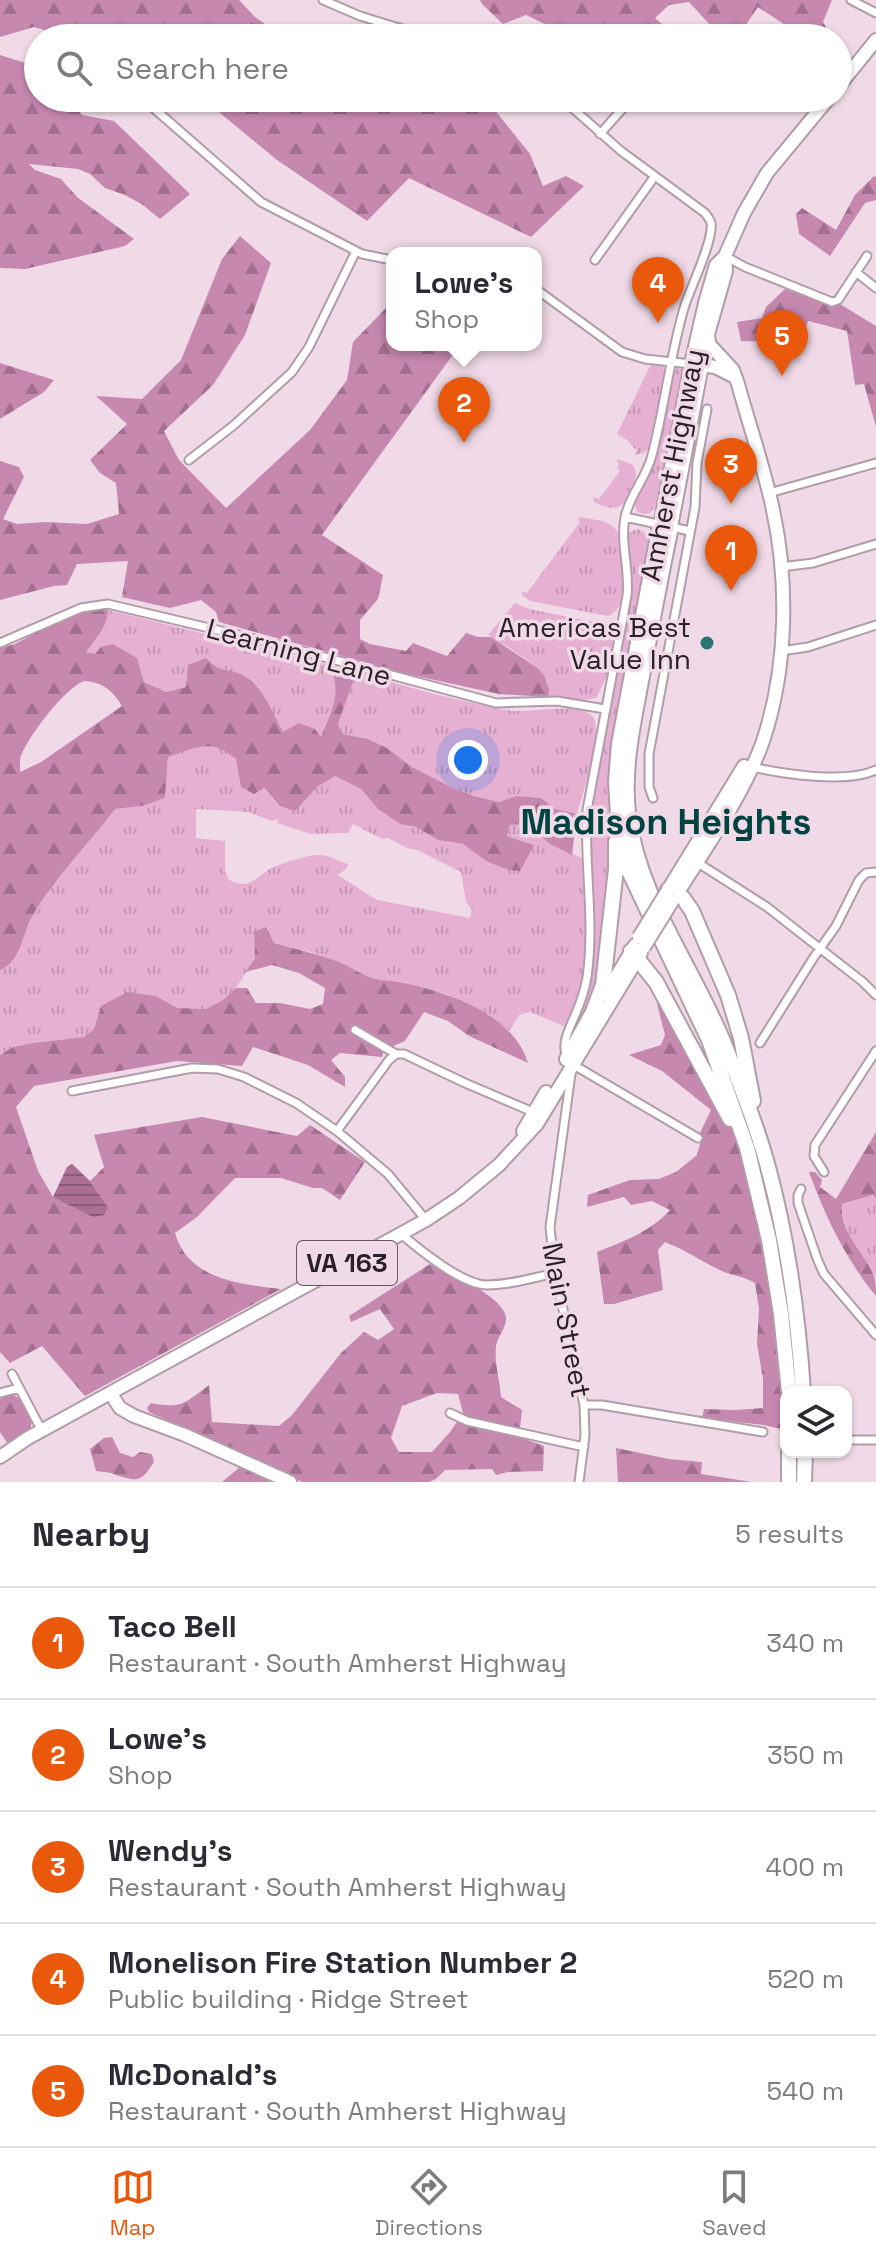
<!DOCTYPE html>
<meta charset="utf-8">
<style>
body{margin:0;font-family:"Space Grotesk",sans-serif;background:#f2f2f3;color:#2b2b33}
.controls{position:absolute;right:24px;bottom:24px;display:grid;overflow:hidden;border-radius:16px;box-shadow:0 2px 6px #0004}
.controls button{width:72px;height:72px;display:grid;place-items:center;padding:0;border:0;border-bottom:2px solid #e1e1e2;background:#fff;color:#2b2b33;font:40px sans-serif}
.you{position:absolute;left:468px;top:760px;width:28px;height:28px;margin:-20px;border:6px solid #fff;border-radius:50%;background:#1a73e8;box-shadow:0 0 0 12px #1a73e833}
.badge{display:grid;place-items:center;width:52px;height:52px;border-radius:50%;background:#ea580c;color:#fff;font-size:26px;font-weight:700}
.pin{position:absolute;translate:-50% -66px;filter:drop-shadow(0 2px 4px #0008)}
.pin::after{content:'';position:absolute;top:42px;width:28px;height:24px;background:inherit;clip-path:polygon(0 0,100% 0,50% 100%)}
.popup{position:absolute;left:386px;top:247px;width:156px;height:104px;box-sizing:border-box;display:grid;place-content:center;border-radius:16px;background:#fff;filter:drop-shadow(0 2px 6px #0005);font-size:26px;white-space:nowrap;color:#7c7c81}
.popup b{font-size:30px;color:#2b2b33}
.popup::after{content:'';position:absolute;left:50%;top:100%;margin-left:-16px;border:16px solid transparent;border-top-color:#fff}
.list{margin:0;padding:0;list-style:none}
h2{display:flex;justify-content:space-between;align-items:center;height:104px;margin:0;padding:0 32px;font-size:34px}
h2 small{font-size:26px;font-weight:400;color:#7c7c81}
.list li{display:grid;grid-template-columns:52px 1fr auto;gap:24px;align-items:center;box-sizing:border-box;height:112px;padding:0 32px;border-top:2px solid #e1e1e2}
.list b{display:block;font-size:30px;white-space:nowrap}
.list p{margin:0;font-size:26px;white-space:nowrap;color:#7c7c81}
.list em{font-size:26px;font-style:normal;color:#7c7c81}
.icon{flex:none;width:44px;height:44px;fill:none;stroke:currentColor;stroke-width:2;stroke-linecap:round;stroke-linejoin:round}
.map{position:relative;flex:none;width:876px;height:1482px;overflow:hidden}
.search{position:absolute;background:#fff;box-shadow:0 2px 6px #0004;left:24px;right:24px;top:24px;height:88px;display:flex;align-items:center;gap:20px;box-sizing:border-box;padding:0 28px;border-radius:44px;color:#7c7c81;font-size:30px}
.sheet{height:664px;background:#fff}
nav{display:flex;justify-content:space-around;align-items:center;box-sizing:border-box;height:112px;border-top:2px solid #e1e1e2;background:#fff;font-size:22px;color:#7c7c81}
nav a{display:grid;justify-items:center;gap:4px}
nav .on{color:#ea580c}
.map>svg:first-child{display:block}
</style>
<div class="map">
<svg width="876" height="1482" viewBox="0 0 876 1482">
<defs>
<pattern id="grass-tufts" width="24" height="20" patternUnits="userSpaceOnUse" patternTransform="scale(2)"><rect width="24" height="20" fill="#e6b0d2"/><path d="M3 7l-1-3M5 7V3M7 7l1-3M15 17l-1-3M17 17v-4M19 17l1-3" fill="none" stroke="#c597b4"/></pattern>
<pattern id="forest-firs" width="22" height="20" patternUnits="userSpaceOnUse" patternTransform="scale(2)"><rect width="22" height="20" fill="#c788b0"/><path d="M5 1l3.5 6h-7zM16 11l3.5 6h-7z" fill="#a26f8f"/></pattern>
<pattern id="water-rules" width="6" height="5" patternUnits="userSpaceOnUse" patternTransform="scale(2)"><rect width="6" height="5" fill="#ab6e95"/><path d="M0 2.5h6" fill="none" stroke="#8b5a79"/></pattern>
</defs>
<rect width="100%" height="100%" fill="#f0dae7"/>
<!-- grass -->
<path fill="url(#grass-tufts)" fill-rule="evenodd" d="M654,363l8,1 4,5 -18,80 -4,4 -10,2 3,-4 -10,-11 -10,-6 34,-70z
M677,368l5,1 2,5 -29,133 -5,6 -6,1 -7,-2 -3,-11 22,-43 18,-87z
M618,459l15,6c6,11 2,15 -3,25 -1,2 -4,11 -6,13 -8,9 -23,3 -31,-2l1,-4 5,2 21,-28 -3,-3 2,-4 -2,-2z
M581,517c13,3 31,3 37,16 2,22 16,72 -10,83l-78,-15 -8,-6v-4l5,2 53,-71 -3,-3z
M638,529l9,5 5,7 -23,109 -20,116v30l5,60 -15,132 -29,53v-8l18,-45 1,-173 43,-228c0,-12 -7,-41 -5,-49 2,-7 5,-7 11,-9z
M515,603l14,6 76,15c7,5 9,9 8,17l-6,35 -11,22c-14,5 -32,-3 -48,-1 4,-29 -39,-48 -60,-62z
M108,610l222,55c13,30 1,44 -9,72l-38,-4c-11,-20 -19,-49 -42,-59 -17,-7 -19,1 -35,-15l-20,28 -20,5 -22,-10 -7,-24 -24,-14 -18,10 -10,-2c11,-13 22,-25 23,-42z
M364,674c38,11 75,22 114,30 12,2 24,6 36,7 18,1 68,-9 79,6 11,16 -11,78 -16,97l-22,-5 -15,-11 -24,-2 -17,6 -25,-6 -21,-8 -41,-21 -25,-19 -19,-9 -25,-5 -5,-10 15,-42 10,-3z
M200,745l25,4 11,10 44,47 55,-30 26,13 17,20 22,15 16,3 22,13 25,4 25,17 46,-16 -27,-9 3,-11 14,-1 26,20 32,14c0,62 15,110 -18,168l-34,-14 -11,3 -9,16 -32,-21 -31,-16 -45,-11 -34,-6 -25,-13 -32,-12 -38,-9 -19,-11 1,27 -19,29 -13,12 -17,9 -28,-1 -22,-12 -55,10 -7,23 -10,8 -52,6 -19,4 -13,8v-85c23,-10 22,-38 34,-57 23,-37 54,-70 81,-104l27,-3 23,-8 3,-41zM196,809l53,3 23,9 6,-2 -1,4 34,11 37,-1 5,-9 29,15 6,-1 19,10 10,2 44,22 5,30 6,8 -2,8 -93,-18 -39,-25 9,-7 1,-4c-9,-3 -21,-10 -30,-9 -15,1 -31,7 -44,12 -16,6 -23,26 -46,12l-3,-9v-29l-29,-3z
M873,1195l3,4v79c-13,-22 -36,-48 -34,-74z"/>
<!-- forest -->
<path fill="url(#forest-firs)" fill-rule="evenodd" d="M0,0h239l16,17 30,21h-214l-37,-11 -34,10z
M480,0h352l-9,22 9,16h-27l-47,-31 -11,16 -2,15h-23l-33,-36 -20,3 -14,13 23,20h-135l6,-12 -23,-11 -23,9 -21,-20z
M0,55l38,12v31h30l14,17 32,6 76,73 -30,25 -17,-14 -18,-10 -20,-7 -15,-14 -12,-5 -49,-5 6,6 26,9 16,18 57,42 -9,7 -100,23 -25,-1z
M202,98h283l45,56 13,32 23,-10 18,10 -53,51 -122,-59 -42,43 -90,-61z
M874,176l2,1v23l-11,3 -35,53 -31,-22 -3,-20 6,-6 34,22 19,-35z
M240,236l31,27 -26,72 -32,50 -49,46 15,29 47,48 84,-78 37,-50 6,-38 34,-35h5v38h68l-138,190 61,40 -5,24 -18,21v19l10,5 36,7 7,-8 34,13 19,-23 12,4h13l45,30 8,8 5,15 -1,7 -49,-3 -92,-20 -188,-52 -3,-10 -15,-12 -31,8 -48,-11 6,-36 -51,3 -10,21 -13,1 -54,14v-139l19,6 5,10 -21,42 14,5 28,-2 42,2 32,-10 -3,-31 -16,-10 -10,-13 37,-36 -31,-28 46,3 39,-39 41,-101z
M785,289l46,17 9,-2 36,22v101l-12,-43 -9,1 -8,-54 -39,-10 -8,21 -59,-1 -4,-19 25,-4 4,-11z
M0,363l54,17 -10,12 -44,27z
M92,610h16c0,17 -13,29 -22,42l9,2 6,-7 12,-3 24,14 7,24 22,10 20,-5 2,-22 18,-7c15,16 18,9 35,16 22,10 31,38 42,58l16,-9 16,6 6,8c11,-28 21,-42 9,-72l34,9v5l-11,3 -15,42 5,10 25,5 19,9 25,19 41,21 21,8 25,6 17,-6 25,2 14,11 22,5 -5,41 -22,-11 -25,-20 -15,1 -3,11 27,9 -14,26 -11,-1 -21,-8 -25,-18 -25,-4 -22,-13 -16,-3 -22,-15 -17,-20 -26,-13 -18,11 -22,24 -15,-5 -16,-18 -10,6 -13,-7 -5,-28c-25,-21 -40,-12 -68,-2l-3,41 -23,8 -27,3c-26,34 -59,68 -81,104 -12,19 -11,47 -34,57v-322l15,-4 41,-22zM85,681c18,1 28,10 37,25l-81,56 -21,10c0,-1 0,-12 0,-13 6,-20 46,-73 65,-78z
M266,927l8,16c22,6 44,11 65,19 10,4 18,10 28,14 11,5 24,4 36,7 45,9 110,31 125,80l-59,-27 -21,-15 -24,-9 -19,29 -21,9 -2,7 -42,-4 -9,7 14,17v10l-37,-22 -55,-18 -11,19 -65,-5 -143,25 -18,21 22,64 15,26 55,10 -18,-26 14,-14 -10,-32 108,-18 95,19 13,-11 55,37 -25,38 -18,-12h-9l-32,-10h-46l-38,39 -22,16c13,47 66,51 106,56l-196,107 -43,-50 -32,17 -10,-11v-297l13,-8 19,-4 52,-6 10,-8 7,-23 26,-14 29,4 22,12 28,1 17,-9 13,-12h11l9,15h24l30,6 13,-5 2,-16 -26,-15 -27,-8 -27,7 10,-13 -1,-27z
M661,1003l71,125 12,31 21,83 4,42 10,52 5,60 -3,33 -17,-4 -62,-7 2,-9 31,1 28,-2v-29l-6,-35 2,-35 -4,-26c-12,-7 -20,-7 -31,-11 -20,-9 -38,-22 -59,-30l-7,8 5,40 -49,14h-10l-7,-52c27,-11 53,-20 73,-42l-18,-9 -21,4 -7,-8 -37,10 1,-12 42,-15 29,-1 17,-7 21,-17 5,-18 -3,-2 12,-25 -49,-39 -33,-16 32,-10 4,-10 -8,-31z
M876,1132v67l-3,-4 -31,9c-3,28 22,48 32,72 2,6 2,13 2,20 -30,-36 -51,-80 -67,-124h6l7,8 -2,7 16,12z
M430,1264c18,9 72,31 76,53 1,10 -8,19 -10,29 -2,17 4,34 5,51l21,13 -3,27 25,9 -1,25 -35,1 -12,3 -4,-6 -47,1 -9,9 -7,3h-127l-153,-70 -2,-4 4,-5c31,6 34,0 58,-18l3,37 67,4 13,-11 49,-62 23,-21 14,8 16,-11 -14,-20 -29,13 -2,-6zM437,1393l21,1 5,19 -13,19 -18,20h-33l-8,-14 11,-32z
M8,1395h6l8,5 10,22 -2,6 -22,16 -8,-12v-33z
M112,1437l8,16 13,4 7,-5 12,2 2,8c-13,20 -15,20 -38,13 -5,-3 -13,-3 -20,-4l-6,-22 14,-11z
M616,1448l53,11 33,3 -1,12 51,8h-134z
M240,1467l36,15h-54z"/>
<!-- water -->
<path fill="url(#water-rules)" d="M72,1164l18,17 18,26 -4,8 -11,2 -40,-20 14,-30z"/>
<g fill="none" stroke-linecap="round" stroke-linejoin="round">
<!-- minor casing -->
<g stroke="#b19ca9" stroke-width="11">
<path id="minor" d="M323,0l37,16 72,22
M851,0l25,13
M142,98l119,104 101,52 30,6
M561,98l60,53 84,62c2,3 5,6 6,10 3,16 -20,64 -26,82 -15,49 -20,101 -33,150 -5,22 -22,39 -27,62 -5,27 5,52 2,79l-40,214c-3,55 8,112 0,167 -2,13 -6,24 -11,36 -7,17 -19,35 -4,51l126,74
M600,134l32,-36
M725,256l20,11 87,35 6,-2 29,-44
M595,260l60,-84
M856,272l20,16
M536,289l86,63 23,7 46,5
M189,460l45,-35 58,-53 17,-25 47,-96
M769,493l107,-30
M625,517l65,14
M781,567l32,-4 63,-19
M0,643l81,-35 27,-4 160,38 228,61 61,-2 48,8
M781,651l27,-4 68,-22
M752,767c32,7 94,17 124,3
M653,798l-4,-11v-33l46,-247 2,-44 10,-54
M695,861l72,46 96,75 13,13
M355,1030l41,24h8l61,29 68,29
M760,1043l54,-86 22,-31 23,-46 7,-7 10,-1
M571,1074l-21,153 5,46 29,132 1,30 -6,47
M72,1091l120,-23 26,1 26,8 52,26 41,28 51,43 38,46
M337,1131l52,-71 7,-6
M824,1172l-10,-16 1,-11 61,-94
M801,1189l-3,6v8l20,58 6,13 52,61
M401,1234c19,16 60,50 85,51 23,0 47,-7 69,-12
M12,1374l30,57
M0,1393l19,-5
M584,1405h18l161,27
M450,1413l17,8 117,26
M846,1440h30"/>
</g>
<!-- primary casing -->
<g stroke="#b19ca9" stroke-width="16">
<path id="primary" d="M838,87l38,-47
M694,364l21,3 18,9
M660,525l31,-161 14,-61 11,-38 9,-9 19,-43 23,-40 62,-75
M671,527l37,-193 18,-63 -1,-15
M668,890l76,-124
M673,900c30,-48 72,-107 90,-159 25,-75 26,-163 8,-240 -9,-39 -22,-77 -33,-117l-5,-14 -24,-26 -1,-10
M606,994l29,-49
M523,1131l23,-39
M111,1394l9,14 14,8 51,19 105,47
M0,1457l28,-19 398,-218 33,-22 40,-33 38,-41 104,-171"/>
</g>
<!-- motorway casing -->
<g stroke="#b19ca9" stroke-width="18">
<path id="motorway" d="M660,525l-41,219 -3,38 3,49 10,40 80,169 38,108 22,92 12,74 8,78
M671,527c-11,51 -20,103 -30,154 -8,44 -18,87 -13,132 10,85 66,155 97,233 15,37 30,76 41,114 21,75 32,154 37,232
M668,890l15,8 9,13 36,84 13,43 12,63
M631,951l25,31 74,137
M567,1059l26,-47 10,-27 13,-116v-27
M789,1482v-30
M804,1482l1,-30"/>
</g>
<!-- minor -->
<use href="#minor" stroke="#fff" stroke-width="7"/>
<!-- primary -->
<use href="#primary" stroke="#fff" stroke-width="12"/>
<!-- motorway -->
<use href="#motorway" stroke="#fff" stroke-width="14"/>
<!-- primary-bridge casing -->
<g stroke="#b19ca9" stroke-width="16" stroke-linecap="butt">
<path id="primary-bridge" d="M639,937l29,-47
M644,947l29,-47"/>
</g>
<!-- primary-bridge -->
<use href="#primary-bridge" stroke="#fff" stroke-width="12"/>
</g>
<!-- markers -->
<circle fill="#2c7572" stroke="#f0dae7" stroke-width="3" cx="707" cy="643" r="8"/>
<g text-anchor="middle" stroke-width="7" stroke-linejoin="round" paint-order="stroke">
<!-- shield labels -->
<rect fill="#f0dae7" stroke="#655860" stroke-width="2" x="297" y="1241" width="100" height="44" rx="6"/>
<g font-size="26" font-weight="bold" fill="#292126">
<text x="347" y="1272">VA 163</text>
</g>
<!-- street labels -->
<g font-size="28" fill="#292126" stroke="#f0dae7">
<text transform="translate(672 465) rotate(-79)" y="10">Amherst Highway</text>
<text transform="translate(299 652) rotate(15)" y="10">Learning Lane</text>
<text transform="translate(567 1320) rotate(79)" y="10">Main Street</text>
</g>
<!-- poi labels -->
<g font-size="28" fill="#292126" stroke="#f0dae7" text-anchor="end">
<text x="691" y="637">Americas Best<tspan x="691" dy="32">Value Inn</tspan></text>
</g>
<!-- district labels -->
<g font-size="36" font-weight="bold" fill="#004341" stroke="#f0dae7">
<text x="666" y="834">Madison Heights</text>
</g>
</g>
</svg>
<div class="controls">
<button><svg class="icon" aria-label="layers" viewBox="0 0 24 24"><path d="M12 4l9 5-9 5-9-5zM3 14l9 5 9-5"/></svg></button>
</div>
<div class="you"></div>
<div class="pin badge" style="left:731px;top:591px">1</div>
<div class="pin badge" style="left:464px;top:443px">2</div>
<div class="popup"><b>Lowe's</b>Shop</div>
<div class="pin badge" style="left:731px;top:504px">3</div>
<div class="pin badge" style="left:658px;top:323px">4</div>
<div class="pin badge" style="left:782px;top:376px">5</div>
<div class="search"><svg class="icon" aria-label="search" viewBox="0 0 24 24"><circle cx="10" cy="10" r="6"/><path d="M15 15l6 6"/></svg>Search here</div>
</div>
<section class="sheet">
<h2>Nearby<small>5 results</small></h2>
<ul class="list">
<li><span class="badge">1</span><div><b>Taco Bell</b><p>Restaurant · South Amherst Highway</p></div><em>340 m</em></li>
<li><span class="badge">2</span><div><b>Lowe's</b><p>Shop</p></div><em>350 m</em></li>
<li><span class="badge">3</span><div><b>Wendy's</b><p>Restaurant · South Amherst Highway</p></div><em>400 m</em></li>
<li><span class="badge">4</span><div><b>Monelison Fire Station Number 2</b><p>Public building · Ridge Street</p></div><em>520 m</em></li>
<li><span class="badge">5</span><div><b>McDonald's</b><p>Restaurant · South Amherst Highway</p></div><em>540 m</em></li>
</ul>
</section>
<nav>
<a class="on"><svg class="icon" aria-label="map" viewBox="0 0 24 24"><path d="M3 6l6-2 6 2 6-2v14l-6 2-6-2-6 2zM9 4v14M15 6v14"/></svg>Map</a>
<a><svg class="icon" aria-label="directions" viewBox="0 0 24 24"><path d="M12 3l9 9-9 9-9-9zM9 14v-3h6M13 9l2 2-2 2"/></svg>Directions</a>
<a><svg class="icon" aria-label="saved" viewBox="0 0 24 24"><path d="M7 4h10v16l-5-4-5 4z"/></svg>Saved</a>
</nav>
